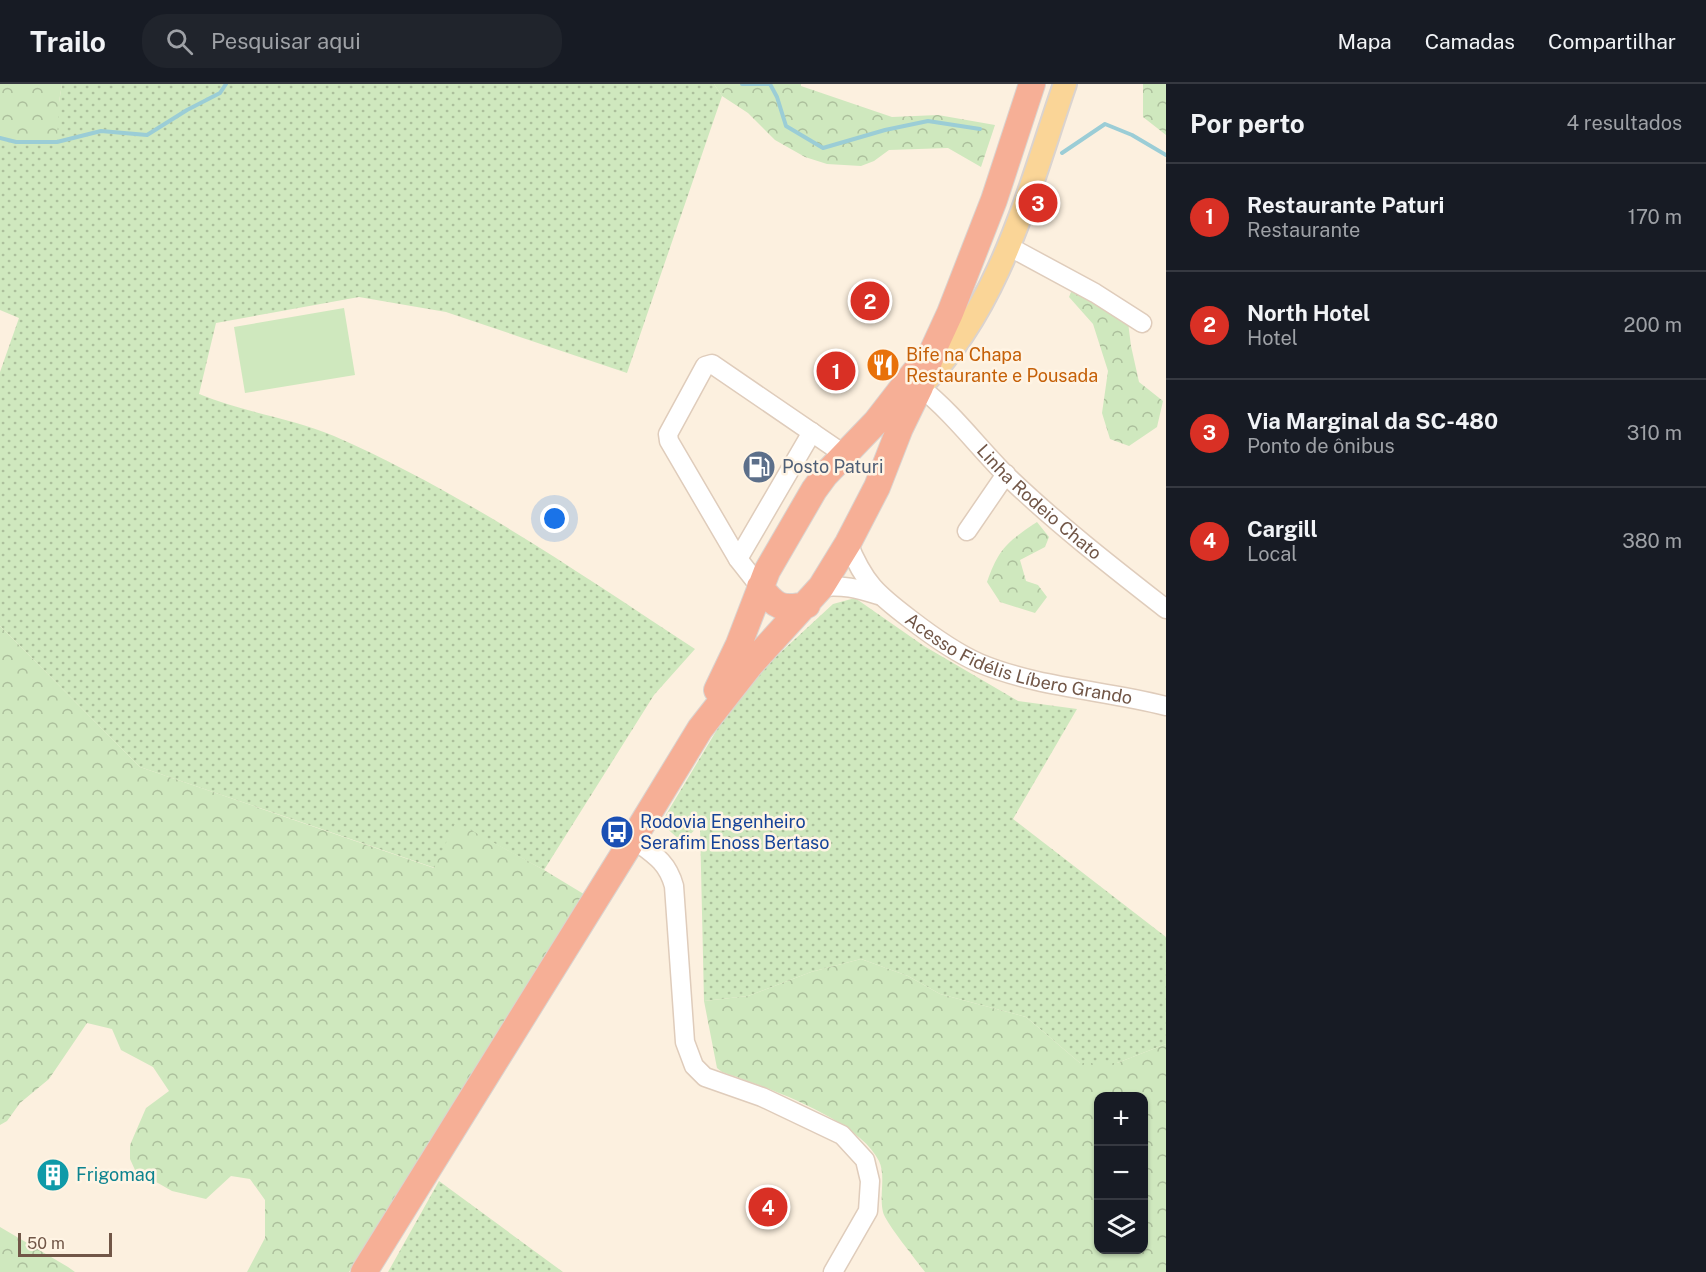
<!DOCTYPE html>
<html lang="pt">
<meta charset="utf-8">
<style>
body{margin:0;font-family:"Public Sans",sans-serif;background:#20242c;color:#f1f3f6}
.controls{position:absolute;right:18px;bottom:18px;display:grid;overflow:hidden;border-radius:12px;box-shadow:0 2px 4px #0004}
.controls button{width:54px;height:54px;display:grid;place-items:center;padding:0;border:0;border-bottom:2px solid #363941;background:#171b24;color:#f1f3f6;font:30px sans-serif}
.scale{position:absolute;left:18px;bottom:15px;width:94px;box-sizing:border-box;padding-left:6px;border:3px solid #715647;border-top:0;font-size:16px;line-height:21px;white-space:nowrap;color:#715647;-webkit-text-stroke:4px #fff4e4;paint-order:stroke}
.you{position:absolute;left:555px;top:435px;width:21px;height:21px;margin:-15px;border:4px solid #fff;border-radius:50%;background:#1a73e8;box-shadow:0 0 0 9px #1a73e833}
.badge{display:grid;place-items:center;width:39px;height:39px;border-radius:50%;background:#d93025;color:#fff;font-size:20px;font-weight:700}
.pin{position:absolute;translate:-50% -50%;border:3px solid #fff;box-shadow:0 2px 6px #0006}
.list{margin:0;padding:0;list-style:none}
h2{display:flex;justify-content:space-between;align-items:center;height:78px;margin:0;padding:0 24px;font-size:26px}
h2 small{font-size:20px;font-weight:400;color:#9ea1a6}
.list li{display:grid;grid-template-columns:39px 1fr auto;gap:18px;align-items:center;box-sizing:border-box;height:108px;padding:0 24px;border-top:2px solid #363941}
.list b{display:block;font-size:22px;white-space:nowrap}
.list p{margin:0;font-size:20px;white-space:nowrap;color:#9ea1a6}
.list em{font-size:20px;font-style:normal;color:#9ea1a6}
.icon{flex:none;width:33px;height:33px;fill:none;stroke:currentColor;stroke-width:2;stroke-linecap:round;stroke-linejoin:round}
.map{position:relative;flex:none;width:1166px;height:1188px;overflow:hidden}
header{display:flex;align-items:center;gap:36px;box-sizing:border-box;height:84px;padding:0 30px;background:#171b24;border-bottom:2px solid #363941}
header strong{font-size:28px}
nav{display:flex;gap:33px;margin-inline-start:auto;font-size:21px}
.search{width:420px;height:54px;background:#20242c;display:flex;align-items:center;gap:15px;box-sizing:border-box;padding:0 21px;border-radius:24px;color:#9ea1a6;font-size:22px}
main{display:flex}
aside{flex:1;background:#171b24}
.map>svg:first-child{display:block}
</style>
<header>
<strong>Trailo</strong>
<div class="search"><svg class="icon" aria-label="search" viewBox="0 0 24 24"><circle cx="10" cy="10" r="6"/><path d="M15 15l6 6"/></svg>Pesquisar aqui</div>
<nav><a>Mapa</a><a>Camadas</a><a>Compartilhar</a></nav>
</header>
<main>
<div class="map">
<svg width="1166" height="1188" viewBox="0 0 1166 1188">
<defs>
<pattern id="grass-dots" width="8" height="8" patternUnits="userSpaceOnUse" patternTransform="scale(1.5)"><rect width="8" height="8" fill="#cfe8be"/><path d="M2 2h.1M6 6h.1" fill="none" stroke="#acbf9c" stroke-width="1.8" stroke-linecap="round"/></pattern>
<pattern id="forest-crowns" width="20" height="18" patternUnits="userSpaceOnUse" patternTransform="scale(1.5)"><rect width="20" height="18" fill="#cfe8be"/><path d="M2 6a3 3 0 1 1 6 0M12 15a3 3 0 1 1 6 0" fill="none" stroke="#acbf9c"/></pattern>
</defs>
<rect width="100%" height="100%" fill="#fcf0df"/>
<!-- grass -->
<path fill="url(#grass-dots)" d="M62,0h652l8,12 -95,277 -181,-61 -87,-15 -143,26 -17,71c43,18 92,24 135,42 128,56 244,136 361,213l-41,46 -110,175 -88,-47 -21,45 -295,-101 -140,-141v-254l19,-54 -19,-8v-172l16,4 43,-40z
M855,514l69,48 94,55 59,8 -64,110 153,118v107l-49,19h-37l-54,-46 -86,-23 -32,-18 -47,-17 -50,13 -63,24 -44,5 -4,-176 -18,17 -21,-19 81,-135 91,-84z
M439,1097l124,91h-175z"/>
<!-- forest -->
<path fill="url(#forest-crowns)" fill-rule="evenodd" d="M0,0h62l-3,18 -2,40h-41l-16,-4z
M714,0h87v2l91,31 46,-2 57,10 -14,42 -33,-19 -59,2 -15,11 -13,5 -34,-2 -22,-7 -30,-17 -27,-27 -26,-17z
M1143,0h23v51l-23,-18z
M1078,191l48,31 5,40 8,36 24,19 -6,26 -28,19 -19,-7 -8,-26 6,-42 -15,-47 -24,-27z
M1037,438l12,15 -4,10 -25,13 6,21 12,4 9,12 -12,16 -35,-11 -13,-20c12,-34 20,-40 50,-60z
M0,542l140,141 294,101 22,-46 88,48 43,26 -238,376h-102l18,-34v-38l-15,-21 -19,-3 -25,23 -34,-8 -37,-21 -5,-11v-14l16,-37 23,-17 -16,-24 -32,-17 -9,-21 -25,-6 -38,56 -29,24 -13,18 -7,4z
M861,875l47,17 32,18 86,23 54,46h37l49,-19v228h-241c-8,-11 -40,-50 -42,-60 -4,-16 3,-36 -4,-51 -21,-42 -113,-74 -157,-89l-5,-4 -13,-67 44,-5 63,-24zM1098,1012h46v154h-46z
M0,1143l68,40 7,5h-75z"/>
<!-- park -->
<path fill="#cfe8be" d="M344,224l11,67 -110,18 -11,-66z"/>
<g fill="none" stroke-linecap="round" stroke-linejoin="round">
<!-- stream -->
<path stroke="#9bcdd6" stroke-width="4" d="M742,0h28l7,13 9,29 37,22 62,-18 43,-9 52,8
M0,54l16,4h41l44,-11 46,4 40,-25 33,-17 6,-9
M1062,69l43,-29 27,11 34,20"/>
<!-- minor casing -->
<g stroke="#dfccbb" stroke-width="21">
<g id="minor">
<path d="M1008,162l87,47 47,30"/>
<path id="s1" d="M920,303c33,26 57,59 87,89 50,48 104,90 159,133"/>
<path d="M967,447l39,-57"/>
<path id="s2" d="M848,459c16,40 29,51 62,76 22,17 44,33 69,44 60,25 125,27 187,43"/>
<path d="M738,475l74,-127"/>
<path d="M760,503l-22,-28 -69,-118 -1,-7 37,-68 7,-2 133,91"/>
<path d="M821,503c23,-2 35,1 57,8"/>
<path d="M633,755c20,15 34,22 41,47l11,156 9,24 11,11 57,20 80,38 23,25 5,21 -2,30 -35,61"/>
</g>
</g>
<!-- major casing -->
<g stroke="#dad3cf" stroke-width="26">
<path id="major" d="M921,302c80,-80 108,-198 144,-302"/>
</g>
<!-- highway casing -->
<g stroke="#dad3cf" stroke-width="28">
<path id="highway" d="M760,503c16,20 21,23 47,18
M717,606l22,-46 28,-73 47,-81 11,-15 51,-53 38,-49
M364,1188l269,-433 67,-110 51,-65 70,-77 27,-44 29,-56 23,-59 20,-41 13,-37 17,-37 44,-113 38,-116"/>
</g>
<!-- minor -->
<use href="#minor" stroke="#fff" stroke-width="18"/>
<!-- major -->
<use href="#major" stroke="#fad597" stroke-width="22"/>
<!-- highway -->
<use href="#highway" stroke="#f6af96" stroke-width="26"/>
</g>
<!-- icons -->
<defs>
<g id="restaurant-disc" transform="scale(1.725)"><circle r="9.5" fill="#e8710a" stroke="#fff4e4"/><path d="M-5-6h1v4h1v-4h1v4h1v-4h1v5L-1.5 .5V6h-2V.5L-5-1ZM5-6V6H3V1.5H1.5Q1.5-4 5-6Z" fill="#fff"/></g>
<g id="fuel-disc" transform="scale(1.725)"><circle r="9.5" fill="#5c6f8a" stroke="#fff4e4"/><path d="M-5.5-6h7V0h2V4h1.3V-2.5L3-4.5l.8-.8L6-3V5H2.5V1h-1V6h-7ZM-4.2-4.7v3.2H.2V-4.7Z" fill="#fff"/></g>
<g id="bus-disc" transform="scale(1.725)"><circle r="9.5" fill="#1a4fb4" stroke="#fff4e4"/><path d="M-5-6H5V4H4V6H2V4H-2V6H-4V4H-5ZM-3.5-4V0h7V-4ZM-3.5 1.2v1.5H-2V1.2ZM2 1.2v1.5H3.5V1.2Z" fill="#fff"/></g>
<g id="building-disc" transform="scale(1.725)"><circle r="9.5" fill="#0f9aa8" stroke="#fff4e4"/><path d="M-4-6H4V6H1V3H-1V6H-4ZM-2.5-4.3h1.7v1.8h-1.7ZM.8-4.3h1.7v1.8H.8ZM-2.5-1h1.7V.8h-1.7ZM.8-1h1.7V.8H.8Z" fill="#fff"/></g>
</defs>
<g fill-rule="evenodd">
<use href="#restaurant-disc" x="883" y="281"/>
<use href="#fuel-disc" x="759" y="383"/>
<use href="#bus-disc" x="617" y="748"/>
<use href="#building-disc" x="53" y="1091"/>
</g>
<g text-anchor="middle" stroke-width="5" stroke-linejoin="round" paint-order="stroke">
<!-- food labels -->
<g font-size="18" fill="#c56008" stroke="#fff4e4" text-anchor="start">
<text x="906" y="277">Bife na Chapa<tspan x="906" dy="21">Restaurante e Pousada</tspan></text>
</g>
<!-- service labels -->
<g font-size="18" fill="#4e5e75" stroke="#fff4e4" text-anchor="start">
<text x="782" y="389">Posto Paturi</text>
</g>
<!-- street labels -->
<g font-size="18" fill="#715647" stroke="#fff4e4">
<text dy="6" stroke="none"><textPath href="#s1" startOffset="166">Linha Rodeio Chato</textPath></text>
<text dy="6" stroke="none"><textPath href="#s2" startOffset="218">Acesso Fidélis Líbero Grando</textPath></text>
</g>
<!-- transit labels -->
<g font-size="18" fill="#164399" stroke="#fff4e4" text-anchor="start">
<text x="640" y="744">Rodovia Engenheiro<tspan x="640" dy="21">Serafim Enoss Bertaso</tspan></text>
</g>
<!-- culture labels -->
<g font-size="18" fill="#0d838f" stroke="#fff4e4" text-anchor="start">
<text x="76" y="1097">Frigomaq</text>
</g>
</g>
</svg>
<div class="controls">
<button>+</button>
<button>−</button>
<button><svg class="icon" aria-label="layers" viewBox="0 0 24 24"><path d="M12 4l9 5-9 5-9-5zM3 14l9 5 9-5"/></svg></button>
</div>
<div class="scale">50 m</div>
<div class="you"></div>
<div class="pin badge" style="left:836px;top:287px">1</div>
<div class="pin badge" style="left:870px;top:217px">2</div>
<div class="pin badge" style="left:1038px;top:119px">3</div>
<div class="pin badge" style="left:768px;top:1123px">4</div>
</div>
<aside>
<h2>Por perto<small>4 resultados</small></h2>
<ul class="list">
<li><span class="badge">1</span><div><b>Restaurante Paturi</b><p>Restaurante</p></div><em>170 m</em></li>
<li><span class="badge">2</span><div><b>North Hotel</b><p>Hotel</p></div><em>200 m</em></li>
<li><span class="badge">3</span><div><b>Via Marginal da SC-480</b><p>Ponto de ônibus</p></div><em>310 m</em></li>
<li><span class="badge">4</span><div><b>Cargill</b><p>Local</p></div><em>380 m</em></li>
</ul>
</aside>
</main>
